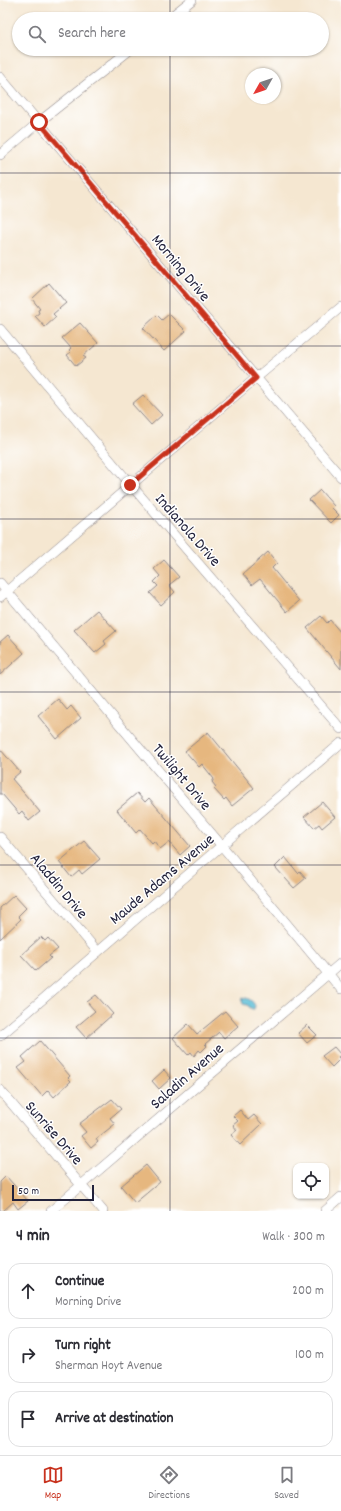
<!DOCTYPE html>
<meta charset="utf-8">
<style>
body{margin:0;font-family:Dekko,sans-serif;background:#f2f2f3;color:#2b2b33}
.controls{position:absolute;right:12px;bottom:12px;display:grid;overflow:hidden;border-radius:8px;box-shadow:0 1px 3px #0004}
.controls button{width:36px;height:36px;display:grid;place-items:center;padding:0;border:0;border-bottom:1px solid #e1e1e2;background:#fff;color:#2b2b33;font:20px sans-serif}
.compass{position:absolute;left:245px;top:68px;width:36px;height:36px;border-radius:50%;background:#fff;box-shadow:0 1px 3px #0004;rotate:230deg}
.scale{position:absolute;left:12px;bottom:10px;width:82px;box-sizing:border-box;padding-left:4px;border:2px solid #22223b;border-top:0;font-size:11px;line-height:14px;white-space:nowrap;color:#22223b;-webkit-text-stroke:3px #fff;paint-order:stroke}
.stop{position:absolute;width:12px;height:12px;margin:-9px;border:3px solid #c8321e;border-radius:50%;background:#fff}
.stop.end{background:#c8321e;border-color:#fff;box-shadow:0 1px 4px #0008}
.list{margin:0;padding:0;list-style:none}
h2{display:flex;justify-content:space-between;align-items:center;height:52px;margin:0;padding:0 16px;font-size:17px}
h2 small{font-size:13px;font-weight:400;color:#7c7c81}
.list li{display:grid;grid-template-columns:26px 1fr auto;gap:12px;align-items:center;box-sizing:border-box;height:56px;margin:0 8px 8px;padding:0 8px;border:1px solid #e1e1e2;border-radius:12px}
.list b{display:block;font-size:15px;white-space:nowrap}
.list p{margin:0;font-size:13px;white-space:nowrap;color:#7c7c81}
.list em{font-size:13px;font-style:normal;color:#7c7c81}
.icon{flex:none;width:22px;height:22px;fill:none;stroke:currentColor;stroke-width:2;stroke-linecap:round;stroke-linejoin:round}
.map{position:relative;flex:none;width:341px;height:1211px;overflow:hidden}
.search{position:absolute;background:#fff;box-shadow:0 1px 3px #0004;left:12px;right:12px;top:12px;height:44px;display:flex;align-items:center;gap:10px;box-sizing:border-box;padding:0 14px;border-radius:22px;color:#7c7c81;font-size:15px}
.sheet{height:244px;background:#fff}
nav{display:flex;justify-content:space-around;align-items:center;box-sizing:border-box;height:56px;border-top:1px solid #e1e1e2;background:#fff;font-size:11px;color:#7c7c81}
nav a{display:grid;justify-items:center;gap:2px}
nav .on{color:#c8321e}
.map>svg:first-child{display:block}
</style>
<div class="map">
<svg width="341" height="1211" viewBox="0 0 341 1211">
<rect width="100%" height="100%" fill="#fff"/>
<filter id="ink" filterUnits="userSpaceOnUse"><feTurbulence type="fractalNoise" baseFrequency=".025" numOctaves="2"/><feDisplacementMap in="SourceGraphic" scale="8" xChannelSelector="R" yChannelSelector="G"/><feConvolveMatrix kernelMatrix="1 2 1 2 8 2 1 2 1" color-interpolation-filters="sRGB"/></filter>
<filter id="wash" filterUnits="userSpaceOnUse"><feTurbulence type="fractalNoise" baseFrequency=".012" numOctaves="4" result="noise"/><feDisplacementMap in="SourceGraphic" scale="16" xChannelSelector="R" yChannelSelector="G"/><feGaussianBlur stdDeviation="0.9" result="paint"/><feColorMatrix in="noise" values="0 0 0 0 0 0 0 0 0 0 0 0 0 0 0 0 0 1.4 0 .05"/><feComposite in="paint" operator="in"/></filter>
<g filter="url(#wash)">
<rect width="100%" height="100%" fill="#f5e7d1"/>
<!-- water -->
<path fill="#57bcd5" stroke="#3c6f88" d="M243,998c5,-1 11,4 12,8l-1,3h-2l-5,-4 -4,-1 -1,-3z"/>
<g id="blocks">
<!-- building -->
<path fill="#e6b77f" d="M49,283l17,20 -13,11 3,3 -11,10 -10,-11 4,-3 -1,-3 2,-1 -8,-10z
M169,314l17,17 -22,20 -21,-23 14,-13 5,5z
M80,323l18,20 -15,13 3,2 -10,8 -9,-11 4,-3 -2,-2 2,-2 -9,-10z
M143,395l19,20 -11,10 -19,-21z
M320,490l14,16 -2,2 7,7 -8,8 -22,-23z
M268,552l9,11 -5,5 27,33 -12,11 -27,-33 -8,6 -9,-11z
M164,560l15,17 -10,8 6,7 -14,13 -11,-12 8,-7 -4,-4 6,-6 -6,-7z
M97,610l19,21 -12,10 2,3 -11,9 -21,-23z
M321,616l6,7 3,-3 11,13v36l-34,-41z
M8,635l16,18 -24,22v-33z
M58,699l9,11 4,-4 10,12 -24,21 -19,-23z
M208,732l46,56 -22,18 -6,-8 -2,2 -10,-11 2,-2 -4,-5 2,-3 -12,-15 -3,3 -14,-16z
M0,749l20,23 -8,7 28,33 -11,9 -7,-10 -3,3 -17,-20h-2z
M137,793l8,9 4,-4 41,48 -10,9 -11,-13 -9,7 -6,-8 -2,2 -12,-14 -4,4 -19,-23z
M322,802l13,15 -13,11 -3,-4 -5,4 -10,-11z
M84,841l16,18 -18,15 -3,-4 -8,7 -12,-15z
M285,857l13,16 2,-2 6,7 -12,10 -19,-21z
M14,895l12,13 -8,8 3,3 -21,20v-31z
M41,937l4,4 3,-3 10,11 -9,7 2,2 -15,13 -15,-16z
M96,995l17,19 -27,24 -10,-11 19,-16 -8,-9z
M225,1011l13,15 -14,12 -5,-6 -14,12 2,2 -6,6 -2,-2 -5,6 -3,-4 -3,3 -15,-17 15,-14 9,10z
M307,1025l10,10 -10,8 -9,-10z
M40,1041l30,35 -2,2 3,3 -17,16 -6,-7 -6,6 -24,-28 8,-6 -4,-5z
M334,1047l7,8 -3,2 2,2 -8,8 -10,-11z
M164,1070l7,8 -12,11 -7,-8z
M112,1099l9,10 -11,9 5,6 -19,15 2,3 -7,6 -10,-12 5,-4 -7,-8z
M240,1110l8,10 6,-5 8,9 -22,21 -9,-10 6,-5 -4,-5 5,-4 -5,-5z
M146,1165l14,17 -25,21 -14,-17z
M6,1176l22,25 -10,8 -5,-7 -10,9h-3v-29z"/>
</g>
</g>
<g filter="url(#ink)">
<use href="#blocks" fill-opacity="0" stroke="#8c8486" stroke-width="1"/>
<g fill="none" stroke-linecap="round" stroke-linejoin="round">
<!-- street casing -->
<g stroke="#8c8486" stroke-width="10">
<path id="street" d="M168,19l24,-19
M0,77l341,400
M0,155l39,-33 92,-73
M0,329l131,156 210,244
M0,583l222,263 119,143
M0,597l256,-219 85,-71
M0,837l98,115
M0,1036l341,-293
M0,1090l103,121
M51,1211l290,-248
M325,1211l16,-14"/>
</g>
<!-- street -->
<use href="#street" stroke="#fff" stroke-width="9"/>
</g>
</g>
<g fill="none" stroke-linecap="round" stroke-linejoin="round" filter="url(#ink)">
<!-- route -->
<path stroke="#c8321e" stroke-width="5" d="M39,122l217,256 -126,107"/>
</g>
<!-- grid -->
<path fill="none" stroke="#22223b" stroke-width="1" stroke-opacity="0.55" d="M170,0v19M170,49v1162M0,173h341M0,346h341M0,519h341M0,692h341M0,865h341M0,1038h341"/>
<g text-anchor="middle" stroke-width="3" stroke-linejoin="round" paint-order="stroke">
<!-- street labels -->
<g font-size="16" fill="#22223b" stroke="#fff">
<text transform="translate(182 267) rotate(50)" y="6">Morning Drive</text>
<text transform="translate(189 529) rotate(49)" y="6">Indianola Drive</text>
<text transform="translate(183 776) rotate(50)" y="6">Twilight Drive</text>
<text transform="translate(161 878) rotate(-40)" y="6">Maude Adams Avenue</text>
<text transform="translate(60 885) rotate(50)" y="6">Aladdin Drive</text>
<text transform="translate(186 1075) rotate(-41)" y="6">Saladin Avenue</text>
<text transform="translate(55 1132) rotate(49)" y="6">Sunrise Drive</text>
</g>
</g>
</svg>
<div class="controls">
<button><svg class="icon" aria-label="locate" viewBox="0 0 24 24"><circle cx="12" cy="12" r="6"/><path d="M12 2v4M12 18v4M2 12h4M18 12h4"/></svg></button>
</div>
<svg class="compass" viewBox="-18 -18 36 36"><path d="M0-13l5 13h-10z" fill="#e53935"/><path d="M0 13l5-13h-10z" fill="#7c7c81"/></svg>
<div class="scale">50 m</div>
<div class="stop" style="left:39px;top:122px"></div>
<div class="stop end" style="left:130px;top:485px"></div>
<div class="search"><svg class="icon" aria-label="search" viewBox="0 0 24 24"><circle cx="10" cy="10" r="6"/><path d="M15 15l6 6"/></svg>Search here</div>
</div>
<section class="sheet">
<h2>4 min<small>Walk · 300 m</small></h2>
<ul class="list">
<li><svg class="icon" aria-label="ahead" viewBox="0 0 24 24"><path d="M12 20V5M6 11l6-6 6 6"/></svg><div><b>Continue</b><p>Morning Drive</p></div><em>200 m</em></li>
<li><svg class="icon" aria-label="right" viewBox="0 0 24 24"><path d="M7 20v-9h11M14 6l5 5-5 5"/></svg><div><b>Turn right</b><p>Sherman Hoyt Avenue</p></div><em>100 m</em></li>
<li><svg class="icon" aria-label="arrive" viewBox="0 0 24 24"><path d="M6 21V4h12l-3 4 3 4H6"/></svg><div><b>Arrive at destination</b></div></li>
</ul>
</section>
<nav>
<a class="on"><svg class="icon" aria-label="map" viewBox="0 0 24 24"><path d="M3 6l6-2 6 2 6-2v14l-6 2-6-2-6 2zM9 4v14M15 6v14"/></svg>Map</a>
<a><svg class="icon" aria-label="directions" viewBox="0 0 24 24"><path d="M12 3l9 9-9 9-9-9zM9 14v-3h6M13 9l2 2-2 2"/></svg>Directions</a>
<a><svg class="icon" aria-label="saved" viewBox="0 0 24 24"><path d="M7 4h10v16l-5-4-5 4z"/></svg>Saved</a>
</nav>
